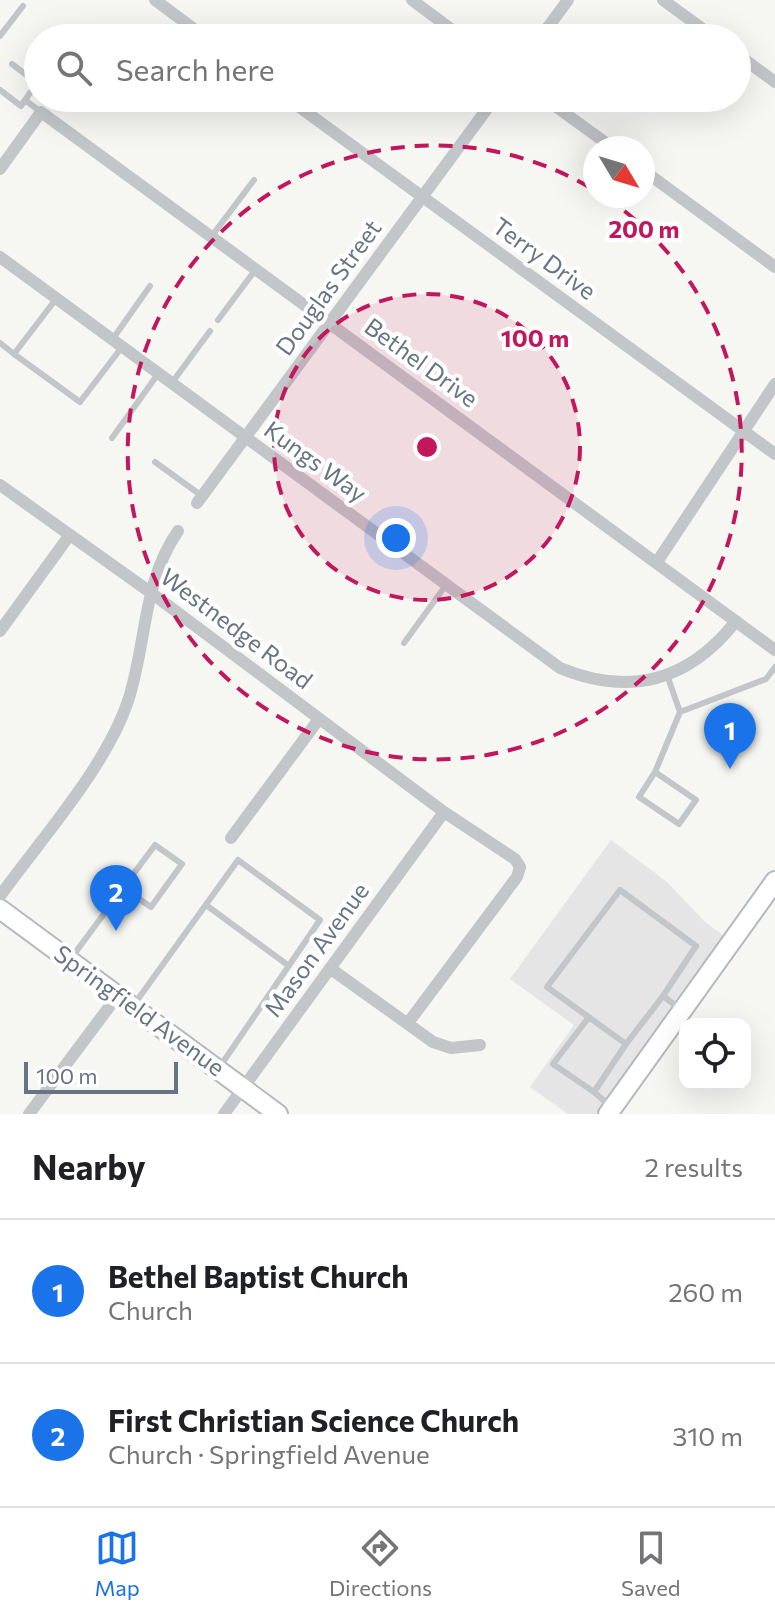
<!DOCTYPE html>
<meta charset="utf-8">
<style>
body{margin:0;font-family:Commissioner,sans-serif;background:#f2f2f2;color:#202124}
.controls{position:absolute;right:24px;bottom:24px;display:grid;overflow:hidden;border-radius:16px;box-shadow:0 8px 32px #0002}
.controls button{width:72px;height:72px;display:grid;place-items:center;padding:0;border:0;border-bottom:2px solid #e0e0e0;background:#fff;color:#202124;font:40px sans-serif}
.compass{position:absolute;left:583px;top:136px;width:72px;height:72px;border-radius:50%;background:#fff;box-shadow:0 8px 32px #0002;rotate:128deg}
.scale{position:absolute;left:24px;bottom:20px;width:154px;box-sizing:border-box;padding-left:8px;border:4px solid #667584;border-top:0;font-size:22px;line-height:28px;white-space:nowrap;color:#667584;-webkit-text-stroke:6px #fff;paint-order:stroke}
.you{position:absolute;left:396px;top:538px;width:28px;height:28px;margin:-20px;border:6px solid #fff;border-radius:50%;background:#1a73e8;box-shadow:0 0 0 12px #1a73e833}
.badge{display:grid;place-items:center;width:52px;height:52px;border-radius:50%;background:#1a73e8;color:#fff;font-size:26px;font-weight:700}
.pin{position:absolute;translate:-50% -66px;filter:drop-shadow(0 2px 4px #0008)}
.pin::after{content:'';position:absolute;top:42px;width:28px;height:24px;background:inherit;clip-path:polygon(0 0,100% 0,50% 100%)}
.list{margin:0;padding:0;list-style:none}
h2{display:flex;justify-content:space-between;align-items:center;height:104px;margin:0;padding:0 32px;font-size:34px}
h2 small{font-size:26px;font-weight:400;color:#757577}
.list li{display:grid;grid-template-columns:52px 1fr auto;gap:24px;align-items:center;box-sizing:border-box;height:144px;padding:0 32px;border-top:2px solid #e0e0e0}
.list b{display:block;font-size:30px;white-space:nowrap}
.list p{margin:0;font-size:26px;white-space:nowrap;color:#757577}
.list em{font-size:26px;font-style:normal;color:#757577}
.icon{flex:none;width:44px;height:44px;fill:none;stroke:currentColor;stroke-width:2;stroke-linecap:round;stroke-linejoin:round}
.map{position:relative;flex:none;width:775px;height:1114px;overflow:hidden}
.search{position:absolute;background:#fff;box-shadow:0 8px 32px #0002;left:24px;right:24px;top:24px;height:88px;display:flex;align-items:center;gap:20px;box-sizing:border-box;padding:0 28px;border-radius:44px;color:#757577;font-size:30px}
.sheet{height:392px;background:#fff}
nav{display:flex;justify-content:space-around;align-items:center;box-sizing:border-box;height:112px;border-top:2px solid #e0e0e0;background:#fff;font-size:22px;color:#757577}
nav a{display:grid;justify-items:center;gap:4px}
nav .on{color:#1a73e8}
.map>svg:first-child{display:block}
</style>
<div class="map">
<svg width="775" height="1114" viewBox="0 0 775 1114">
<rect width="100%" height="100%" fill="#f6f6f3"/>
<!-- built -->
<path fill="#e4e5e4" d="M611,840l56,42 38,40 19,14 -128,178h-28l-38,-27 44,-62 -64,-46z"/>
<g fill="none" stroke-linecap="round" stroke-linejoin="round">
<!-- secondary casing -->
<g stroke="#b4b9be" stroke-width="22">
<path id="secondary" d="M0,909l278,205
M608,1114l167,-233"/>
</g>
<!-- lane -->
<path stroke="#c2c6c9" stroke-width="6" d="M0,36l23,-30
M12,64l25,19 -12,17 16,12
M0,90l21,16 4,-6
M211,237l43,-57
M218,320l38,-51
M112,340l38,-54
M0,343l14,11 42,-55
M14,354l66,48 42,-55
M171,384l39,-53
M112,438l46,-64
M155,462l47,34
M404,643l42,-58
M680,712l86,-33 9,-12
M655,772l-16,25 40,27 17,-24 -41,-28 25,-60 -13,-37
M206,905l83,61
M72,957l83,-112 27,19 -31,43 -29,-20
M133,1006l105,-146 82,60 -101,148
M589,1017l-36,47 41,28
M626,1044l37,-48
M609,1105l-15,-13 32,-48 -79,-57 73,-97 76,56 -33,50 17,13"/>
<!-- street -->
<path stroke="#c2c6c9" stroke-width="12" d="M155,0l51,38
M412,0l51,38
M663,0l52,38
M540,38l28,-38
M737,54l38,28
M287,98l488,356
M544,98l69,50
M0,169l41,-57 734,538
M643,170l132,97
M0,257l560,411c70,29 129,13 176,-47
M0,485l150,107 294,220 71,47 5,8 -3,10 -109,146
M197,503l298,-405
M657,562l118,-178
M0,631l69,-95
M231,838l88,-119
M0,896c41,-57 106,-129 128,-195 19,-58 14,-118 50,-170
M331,969l102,73 18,6 29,-3
M29,1114l89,-119
M224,1114l220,-302"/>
<!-- secondary -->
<use href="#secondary" stroke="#fff" stroke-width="18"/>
</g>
<!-- distance rings -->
<circle cx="427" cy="447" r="153" fill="#c2185b" fill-opacity=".12"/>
<g fill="none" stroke="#c2185b" stroke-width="4" stroke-dasharray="14 10">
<circle cx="427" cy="447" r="153"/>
<path d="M605 197A307 307 0 1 1 594 190"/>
</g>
<g text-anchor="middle" stroke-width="8" stroke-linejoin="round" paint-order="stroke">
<!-- street labels -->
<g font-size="24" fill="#667584" stroke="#fff">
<text transform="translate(544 259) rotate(36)" y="8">Terry Drive</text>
<text transform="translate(329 288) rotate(-54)" y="8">Douglas Street</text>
<text transform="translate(421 363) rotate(36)" y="8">Bethel Drive</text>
<text transform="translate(315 462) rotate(36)" y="8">Kungs Way</text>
<text transform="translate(236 629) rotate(37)" y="8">Westnedge Road</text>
<text transform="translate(317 950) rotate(-54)" y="8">Mason Avenue</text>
<text transform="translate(139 1011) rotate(36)" y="8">Springfield Avenue</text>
</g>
</g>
<circle cx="427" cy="447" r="12" fill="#c2185b" stroke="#fff" stroke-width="4"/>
<g font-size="24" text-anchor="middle" font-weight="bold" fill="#c2185b" stroke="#fff" stroke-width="8" stroke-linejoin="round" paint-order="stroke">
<text x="644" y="238">200 m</text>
<text x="535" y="347">100 m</text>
</g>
</svg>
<div class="controls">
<button><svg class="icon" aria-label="locate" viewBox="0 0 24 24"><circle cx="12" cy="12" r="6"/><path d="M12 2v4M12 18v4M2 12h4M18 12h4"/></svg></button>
</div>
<svg class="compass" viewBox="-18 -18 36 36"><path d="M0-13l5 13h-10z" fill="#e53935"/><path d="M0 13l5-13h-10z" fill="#757577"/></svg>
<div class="scale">100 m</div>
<div class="you"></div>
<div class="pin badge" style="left:730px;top:769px">1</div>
<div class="pin badge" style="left:116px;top:931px">2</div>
<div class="search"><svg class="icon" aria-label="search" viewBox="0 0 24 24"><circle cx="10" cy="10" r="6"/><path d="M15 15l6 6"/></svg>Search here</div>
</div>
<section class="sheet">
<h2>Nearby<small>2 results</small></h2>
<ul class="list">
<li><span class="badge">1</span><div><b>Bethel Baptist Church</b><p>Church</p></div><em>260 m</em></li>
<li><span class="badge">2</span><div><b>First Christian Science Church</b><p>Church · Springfield Avenue</p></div><em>310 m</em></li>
</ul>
</section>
<nav>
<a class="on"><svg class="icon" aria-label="map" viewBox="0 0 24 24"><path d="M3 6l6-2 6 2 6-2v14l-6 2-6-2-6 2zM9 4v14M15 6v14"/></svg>Map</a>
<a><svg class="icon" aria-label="directions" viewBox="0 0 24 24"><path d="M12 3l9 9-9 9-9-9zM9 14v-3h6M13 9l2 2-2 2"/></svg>Directions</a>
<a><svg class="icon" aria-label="saved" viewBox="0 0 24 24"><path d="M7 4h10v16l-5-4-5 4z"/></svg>Saved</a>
</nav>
